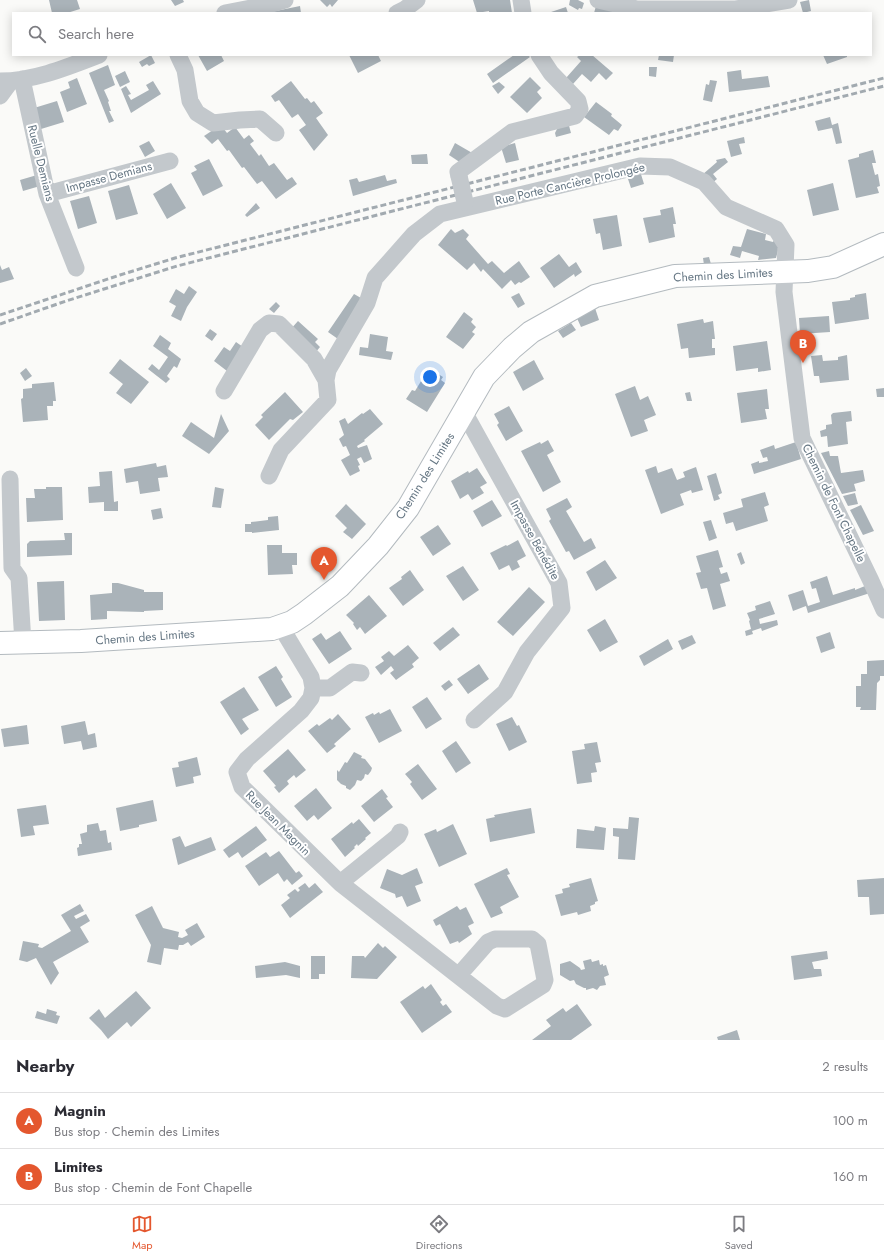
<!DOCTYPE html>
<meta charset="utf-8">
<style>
body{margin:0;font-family:Jost,sans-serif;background:#f2f2f3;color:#2b2b33}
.you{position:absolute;left:430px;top:377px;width:14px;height:14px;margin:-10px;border:3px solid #fff;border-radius:50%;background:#1a73e8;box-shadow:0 0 0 6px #1a73e833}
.badge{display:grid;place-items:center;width:26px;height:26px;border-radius:50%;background:#e4572e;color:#fff;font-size:13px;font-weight:700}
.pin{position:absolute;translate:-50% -33px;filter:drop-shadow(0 1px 2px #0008)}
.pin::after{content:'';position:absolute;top:21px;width:14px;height:12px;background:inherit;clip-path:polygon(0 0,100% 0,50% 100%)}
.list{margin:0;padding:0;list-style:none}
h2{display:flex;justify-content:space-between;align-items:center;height:52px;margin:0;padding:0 16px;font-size:17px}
h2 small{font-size:13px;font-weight:400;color:#7c7c81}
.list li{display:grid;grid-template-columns:26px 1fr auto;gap:12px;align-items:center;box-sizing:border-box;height:56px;padding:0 16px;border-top:1px solid #e1e1e2}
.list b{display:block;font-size:15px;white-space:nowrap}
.list p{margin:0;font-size:13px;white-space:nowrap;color:#7c7c81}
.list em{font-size:13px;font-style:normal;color:#7c7c81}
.icon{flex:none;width:22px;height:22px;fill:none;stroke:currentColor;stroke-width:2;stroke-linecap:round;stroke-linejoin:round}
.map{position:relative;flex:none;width:884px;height:1040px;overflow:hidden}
.search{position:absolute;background:#fff;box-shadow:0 2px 10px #0003;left:12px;right:12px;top:12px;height:44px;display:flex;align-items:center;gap:10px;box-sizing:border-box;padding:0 14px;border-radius:0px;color:#7c7c81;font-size:15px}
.sheet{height:164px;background:#fff}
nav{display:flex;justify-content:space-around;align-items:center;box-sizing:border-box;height:56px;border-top:1px solid #e1e1e2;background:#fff;font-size:11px;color:#7c7c81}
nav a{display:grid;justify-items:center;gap:2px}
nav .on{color:#e4572e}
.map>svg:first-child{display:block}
</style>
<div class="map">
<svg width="884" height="1040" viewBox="0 0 884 1040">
<rect width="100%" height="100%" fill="#fafaf8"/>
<!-- building -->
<path fill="#aab3b9" d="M49,0h28l3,9 -13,4h-15z
M171,0h12l1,2 -9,4z
M320,0h18l-6,7 -2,-3 -3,3z
M473,0h37l2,13h-23v-2l-12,2z
M570,0h8l6,3 -2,6 -3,-1 -1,2 -9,-5z
M809,0l2,11 -8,2 -3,-11z
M300,6l1,7h-30v-1z
M596,6l25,7h-27z
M566,7l2,6h-20z
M151,55l4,8 -6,3 -2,-2 -5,3 -3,-5z
M198,55h23l3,6 -17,10z
M349,55h29l3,6 -23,12z
M514,55h14l2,2 -37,26 -6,-9z
M580,55h12l21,18 -7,7 -7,-7 -8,9 -9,-8 -9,10 -7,-6 15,-17 -4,-4z
M659,55h15l-1,7 -15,-2z
M823,55h24v2l-20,7z
M108,65l7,20 -11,5 5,11 -1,1 3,9h-2l5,10 -5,2 -20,-50z
M649,67h8l-1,10 -7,-1z
M741,70l1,9 26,-3 2,11 -41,5 -2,-20z
M125,71l5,11 -10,5 -5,-11z
M530,77l11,11 -4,4 5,6 -15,15 -17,-16z
M77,78l10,26 -20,8 -7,-20 10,-4 -2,-6z
M710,80l7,1 -5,21 -9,-2 3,-16 3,1z
M153,81l8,13 -30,19 -10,-24 5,-3 5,8 -3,1 3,5 18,-10 -3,-5z
M291,81l14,18 2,-1 4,5 3,-2 9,12 -7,5 12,17 -14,16 -15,-21 7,-5 -8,-11 -6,4 -13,-18 -4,2 -4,-6z
M499,82l6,5 -7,7 -6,-8z
M57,101l7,21 -23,7 -7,-21z
M596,102l16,12 -1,2 11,9 -4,6 -4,-2 -5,6 -25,-18z
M830,117l2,8 6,-2 4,20 -6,1 -4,-16 -14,3 -3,-10z
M568,122l3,11 -15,4 -1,-4 4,-8z
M235,127l9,12 5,-4 5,6 -4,3 9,12 2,-2 8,12 5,-3 13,17 5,-3 5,7 -21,15 -14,-18 -5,3 -13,-17 -2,1 -13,-18 -2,1 -9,-12 -6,5 -8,-8 12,-8h7l4,5z
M744,137l1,6 -6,1 3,10 -11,3 -4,-16z
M149,141l6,10 -10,6 -6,-11z
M455,143l19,11 -13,9 -12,-8z
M515,143l4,17 -13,3 -5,-16z
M873,150l3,13h-4l3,12 3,-1 2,12 -3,1 2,6 -23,5 -8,-38 11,-3v-3z
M427,154l1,10h-16l-1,-9z
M725,158l3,4 -15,12 4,5 -6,5 -9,-9 15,-13 -1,-2z
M209,159l14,27 -20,10 -12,-23 6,-3 -3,-4z
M640,171l4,13 -13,4 -4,-12z
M37,175l3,11 -17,5 -3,-11z
M385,175l2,6 9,-2 1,4 -44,13 -4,-16 8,-2 2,4z
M171,183l15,25 -19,11 -14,-25z
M833,183l6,27 -26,6 -6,-26z
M129,185l9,29 -22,6 -8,-29z
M89,196l8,27 -19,6 -8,-28z
M256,203l4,5 -13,9 -2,-2z
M673,207l3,17h-3l2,13 -26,6 -6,-25 18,-3 -1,-5z
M617,215l5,31 -19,4 -3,-17 -4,1 -3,-15z
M451,229l4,4 8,-4 6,6 -3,4 22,25 4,-3 12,12 15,-12 11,16 -9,6 -2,-1 -4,3 -4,-5 -9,9 -19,-20 -2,3 -7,-9 -7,7 -29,-25z
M747,229l19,5 -1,6 8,2 3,-6 4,7 -4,15 -18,2 1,-4 -17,-5 -2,7 -10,-3 3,-9 8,1z
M559,254l10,13 7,-5 6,10 -7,5 -1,-3 -20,14 -14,-20z
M709,257l2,7 -7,1 -1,-7z
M0,265l2,5 7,-3 5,12 -14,4z
M189,286l8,6 -10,15 -6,14 -10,-5 5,-10 -7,-4 7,-13 8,5z
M519,293l6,11 -7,4 -7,-11z
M866,293l3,26 -34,5 -3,-22 18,-2v-2l5,-1v-2z
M354,294l7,4 -23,41 -10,-7z
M276,302l4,4 -6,7 -5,-4z
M595,308l4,12 -18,7 -5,-11z
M464,312l9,7 -2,3 5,5 -4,5 3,2 -12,15 -17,-12z
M829,316l1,16 -30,2 -1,-16z
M703,319l1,4 9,-2 2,18h-3v9h3v7l-26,3 -1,-10 -7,1 -4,-25z
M298,321l20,18 -3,3 5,5 -5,6 -25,-23z
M571,323l5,7 -13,8 -5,-7z
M210,329l7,5 -5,7 -7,-5z
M370,334l18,3 -2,14 7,1 -2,8 -32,-5 1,-8 8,1z
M160,335l11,8 -3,6 13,10 -4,9 -3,-2 -7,10 3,3 -4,4 -18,-14 4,-5 7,6 9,-13 -15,-11z
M767,341l4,29 -13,2v-4l-22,3 -3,-25z
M236,342l7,5 -16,24 -13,-10 10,-14 6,4z
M822,355l1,6 15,-1v-3l9,-2 2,25 -29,3 -1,-7h-5l-3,-20z
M120,359l29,23 -18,22 -15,-11 7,-9 -14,-11z
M534,360l10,19 -21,12 -10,-19z
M26,368l6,8 -7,5 -5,-8z
M435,372l8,5 -2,3 4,3 -18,29 -21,-13 6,-9 3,1 11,-18 7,3z
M54,382l2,19h-3v5h-6l1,14 -25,2 -2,-23 2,-1v-9l9,-1v-4z
M635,386l5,14 8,-4 8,19 -12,5 4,11 -17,6 -16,-43z
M884,388v9h-7l-1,-8z
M767,389l2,20h-4l2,10 -26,4 -4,-30z
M285,392l18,20 -10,8 -3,-1 -21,21 -14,-15 8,-8 -2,-2z
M690,392l2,9h-5l-2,-8z
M509,406l14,25 -17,10 -9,-16 2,-2 -5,-9z
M370,409l13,15 -19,16 1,1 -8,5 1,2 9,-3 5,14 -8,4 -3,-6 -4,2 3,6 -2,1 2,5 -10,5 -9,-16 9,-5 -4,-9 -3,1 -4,-8 5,-4 -5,-14 6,-3 3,6 14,-11 1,1z
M851,411l1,10 -6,1 2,22 -20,3 -1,-11 -6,1 -1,-6 6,-2v-4l6,-1 -1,-9 2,-2z
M221,414l8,17 -20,23 -27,-18 9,-14 23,16z
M548,440l6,11 -7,4 14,27 -18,10 -22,-41 19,-9 1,2z
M796,442l5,17 -47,15 -3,-10 8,-3v2l9,-2 -1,-4 -4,1 -3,-8 14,-5 1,4z
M829,451l1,5h8l3,17 22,-3 2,11 -11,3 2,7 -14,3 -21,-41z
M156,463l1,4 9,-2 2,12 -10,1 2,13 -20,3 -2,-13 -12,2 -2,-14z
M656,466l2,7 14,-5 5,12 8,-3 -2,-5 13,-5 7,23 -11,3 -1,-3 -11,4 4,11 -23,9 -16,-44z
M477,468l10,15 -7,4 4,6 -12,7 -4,-6 -8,5 -9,-18 17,-10 1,2z
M112,471l2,31 4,-1v10h-14v-9l-15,1 -1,-16 12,-1 -1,-14z
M716,473l6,20 -4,2 2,4 -6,2 -7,-25z
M46,487h16l1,33 -36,2 -1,-24h9l-1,-9h12z
M215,487l9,2 -3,19 -9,-1z
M765,492l4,13 -5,2 4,14 -32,10 -3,-9 -7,2 -3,-11 20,-6 -2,-8z
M855,493l3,11 -10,2 -5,-10z
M567,498l5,9 -6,4 18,31 7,-4 5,10 -22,12 -5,-9 -3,1 -17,-31 2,-2 -5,-10z
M492,500l10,16 -20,11 -9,-16z
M346,504l20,20 -14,15 -9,-7 4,-4 -12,-12z
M861,505l13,26 -11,4 -13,-25z
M161,508l2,10 -10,2 -2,-10z
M278,516l1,14 -27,3v-1h-7v-8h6v-2l17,-2v-3z
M711,520l6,18 -8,3 -6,-19z
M438,525l13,19 -18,12 -13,-19z
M64,533h8v22l-45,2v-13l3,-3 35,-1z
M518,540l8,16 -9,5 3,6 -8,4 -3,-6 -10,5 -9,-17 16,-8 1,1z
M267,545h15v8h15v12h-5l1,9 -25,1z
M718,550l5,17 -4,1 2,6 6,-2 3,9 -10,3 6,22 -13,4 -6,-22 -6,1 -5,-16 5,-1 -5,-16z
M741,552l4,11 -4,2 -4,-11z
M605,560l12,18 -21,13 -10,-19z
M463,566l16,24 -16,11 -17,-25z
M410,570l14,20 -21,16 -14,-18 13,-9 -1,-2z
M827,576l6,19 22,-7v2l10,-4 5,7 -62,20 -2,-7 -13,5 -5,-16 15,-5 5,16 12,-4 -4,-14 -4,1 -2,-7z
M64,581l1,39 -26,1 -2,-39z
M112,583h6l26,7v2h19v18l-19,1v1l-37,-1v8l-16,1 -1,-25 22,-2z
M529,587l16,15 -32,34 -16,-14z
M369,595l18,21 -22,18 -5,-7 -3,3 -4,-6 1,-1 -8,-8z
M770,601l5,13 -16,5 1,5 17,-4 1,5 -16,6 -1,-3 -9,3 1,3 -7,2 -1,-5 6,-2 -2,-8 1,-1 -3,-7 9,-3 -1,-4z
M605,619l13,23 -18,10 -13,-22z
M453,627l7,8 -20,16 -7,-8z
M340,631l12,18 -23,15 -17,-25 9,-6 5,7z
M830,632l5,16 -14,5 -5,-16z
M692,635l4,8 -14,7 -4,-9z
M668,639l5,10 -29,17 -5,-10z
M408,645l11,13 -7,6 2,3 -18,13 -6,-7 4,-3 -3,-4 -10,9 -6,-8 9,-6 -3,-4 8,-6 5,5z
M884,660v16h-4v4l-3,3 -1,27h-16l1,-3h-5v-21h5v-12h6v-13z
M479,664l10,15 -21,15 -11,-15z
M276,666l7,11 -2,2 11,18 -16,10 -18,-30z
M449,680l4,5 -8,6 -4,-5z
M244,687l15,23 -17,9 7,10 -8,6 -21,-33z
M427,697l15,22 -16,10 -14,-22z
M390,709l12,22 -23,12 -14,-26 8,-4 1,2 5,-3 1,2z
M338,714l13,15 -17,15 2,2 -9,7 -19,-22 9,-7 2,2 11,-8 2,2z
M512,717l5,9 2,-1 8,17 -18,9 -13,-27z
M85,721l3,14 7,-2 2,14 -14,3 -2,-9 -17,3 -3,-18z
M27,725l2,19 -25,3 -3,-18z
M456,741l15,22 -15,10 -14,-22z
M597,742l4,20 -6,1 2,9 -6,1 1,9 -15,2 -5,-33 13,-2 -1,-5z
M288,749l18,21 -10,8 -2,-3 -7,6 2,3 -10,9 -5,-6 2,-1 -13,-15z
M354,752l8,4 -1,2 4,1 7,9 -1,3 -3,4 -3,-1 -1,4 -3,3 -4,-1 -2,5 -5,5 -4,-2v-2l-5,-2 -4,-4v-10l2,2 6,-10 2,1z
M197,757l4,18 -8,2 1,6 -18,4 -4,-19 7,-1 -1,-5z
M418,764l19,25 -15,11 -12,-16 2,-2 -7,-8z
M316,788l16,20 -14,12 -4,-5 -7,6 -13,-15z
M382,789l6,8 -2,1 7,9 -19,15 -13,-16z
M153,800l4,21 -18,4v2l-19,4 -4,-23z
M46,805l3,19 -16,2 2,9 -14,2 -4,-28z
M531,808l4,25 -45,9 -4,-23 9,-2 -1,-2z
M629,817l10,1 -4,42 -17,-1 1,-22 -6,-1v-8l15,1z
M359,819l12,14 -6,5 1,1 -8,7 -1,-2 -3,3 1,1 -10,9 -14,-18 21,-17 1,2z
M98,823l2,8 6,-1 2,13 3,-1 1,8 -34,6 -1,-8 2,-1v-3h3l-2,-10 7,-2v-7z
M453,824l14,30 -28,13 -15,-33 12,-5 1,3z
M256,826l11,14 -25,18 -4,-6 -9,6 -6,-8z
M595,826l11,2 -2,22 -28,-2 1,-19 17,2z
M180,836l5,11 26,-10 5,13 -38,15 -6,-26z
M279,851l17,22 3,-2 4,5 -11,9 -5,-6 -3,3 -6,-9 -19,13 -14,-20 21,-14 4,5z
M417,868l6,15 -8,3 6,15 -14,6 -5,-11 -6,2 -1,-4 -15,-6 7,-19 15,6z
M507,868l3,6 -3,1 12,22 -19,10 3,6 -12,5 -17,-34z
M591,878l7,23 -3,1v2l-5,2 1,5 -13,4 -1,-3 -16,4 -6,-21 8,-2 -1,-4 8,-2 -1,-3z
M884,878v36l-14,1 -1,-18h-11l-1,-17z
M305,883l4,5 6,-5 8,9 -33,26 -9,-13 9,-7 -3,-3 8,-6 3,3 2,-2 -2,-2z
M80,904l4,7 -10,5 2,3 10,-5 4,7 -10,6 9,15 -36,20 6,11 -8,12 -15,-27 -9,4 -8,-2 4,-19 16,3 -1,3 4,1 29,-17 -10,-16z
M152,906l11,22 16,4 -1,5 4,1 6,-3 -3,-5 12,-7 8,14 -14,9 -3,-4 -5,3h-4l-1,5 -14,-2 -3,17 -14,-3 4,-17 -16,-30z
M457,906l3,4 6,-3 8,16 -6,3 4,8 -13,9 -1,-2 -8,3 -10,-20 -4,2 -3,-6z
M378,943l5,5 2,-2 12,11 -20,22 -26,-1 1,-22h12l1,2z
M827,951l1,8 -16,3 2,7h7l1,7 -28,4 -3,-24z
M311,956h14v18h-6v5h-8z
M591,959l1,3 7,-2 1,5 3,-1v2l3,-1 3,10 -5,2 2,8 -6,1 -3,4 -4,-2 -7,2v-2h-2l-8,-4 -2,-4 -4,1 -10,-6v-11l10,-3 10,7 1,2 4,-1 -2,-8z
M285,962l15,4v12l-14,-3 -30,3 -1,-12z
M431,984l11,16 -2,2 3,4 3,-2 6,8 -30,21 -22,-31 23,-16 2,3z
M136,991l15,17 -20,19 -4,-5 -19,17 -7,-9 -12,-12 10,-9 6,9z
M577,1004l15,21 -21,15h-39l19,-14 -5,-6 17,-12 3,4z
M47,1009l10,3 -1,3 4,1 -3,8 -22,-6 2,-7 9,3z
M737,1030l3,10h-22l-1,-3z"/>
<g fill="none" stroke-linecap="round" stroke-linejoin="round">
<!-- secondary casing -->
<g stroke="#b3babf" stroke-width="24">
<path id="secondary" d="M0,643l81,-2 191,-12 20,-7 12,-8 36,-28 38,-40 30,-38 76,-131 28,-29 19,-16 64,-36 80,-20 133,-5 25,-4 51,-23"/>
</g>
<!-- street -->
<path stroke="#c3c8cc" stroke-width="17" d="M521,0l2,13
M598,0l39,9h99l53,-9
M225,13l42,-8 18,-5
M397,13l8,-4 12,-9
M178,55l7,15 5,31 7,12 16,10 27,-3 20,-1 16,14
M22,79l25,115 29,74
M0,81c34,0 68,-14 99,-26
M0,96l11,-15
M459,176l-1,-4 54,-40 63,-16 5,-7 -2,-8 -27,-28 -12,-18
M47,194l123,-33
M224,391l36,-61 9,-7 10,1 35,35 12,21
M464,412l95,171 3,25 -35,44 -22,40 -31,28
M269,476l12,-26 47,-50 -2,-20 2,-10 39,-67 8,-25 39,-44 26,-20 200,-48 30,1 34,15 22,25 50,22 10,16 -2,47 18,146 69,143 13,29
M10,479l2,89 7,10 4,65
M281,627l30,50 2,11 -2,10 -10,13 -54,48 -10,13 5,15 98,96 157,123 8,3 38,-24 2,-5 -7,-36 -6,-5h-37l-7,3 -29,33
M313,688h17l22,-16 9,1
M340,883l58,-47 2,-4"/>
<!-- secondary -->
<use href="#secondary" stroke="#fff" stroke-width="22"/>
<!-- rail -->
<path stroke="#a2aab0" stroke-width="3" stroke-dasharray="6 3" stroke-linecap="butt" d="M0,315l120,-40 55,-17 709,-180
M0,324l66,-23 111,-35 707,-180"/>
<!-- street-bridge -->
<path stroke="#c3c8cc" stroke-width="17" d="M459,176l6,26"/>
</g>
<g text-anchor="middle" stroke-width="4" stroke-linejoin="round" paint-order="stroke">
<!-- street labels -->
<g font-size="12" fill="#657683" stroke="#fff">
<text transform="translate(41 163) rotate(76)" y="4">Ruelle Demians</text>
<text transform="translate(109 177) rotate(-15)" y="4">Impasse Demians</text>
<text transform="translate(570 184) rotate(-13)" y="4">Rue Porte Cancière Prolongée</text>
<text transform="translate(723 275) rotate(-3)" y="4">Chemin des Limites</text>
<text transform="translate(425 476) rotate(-58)" y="4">Chemin des Limites</text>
<text transform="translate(834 503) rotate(64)" y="4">Chemin de Font Chapelle</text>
<text transform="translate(535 540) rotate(61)" y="4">Impasse Bénédite</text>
<text transform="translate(145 637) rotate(-4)" y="4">Chemin des Limites</text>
<text transform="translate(278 823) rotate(45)" y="4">Rue Jean Magnin</text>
</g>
</g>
</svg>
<div class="you"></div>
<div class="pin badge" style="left:324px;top:580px">A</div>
<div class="pin badge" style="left:803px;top:363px">B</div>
<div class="search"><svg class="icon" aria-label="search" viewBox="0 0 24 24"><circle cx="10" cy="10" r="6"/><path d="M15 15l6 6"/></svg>Search here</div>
</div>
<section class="sheet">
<h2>Nearby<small>2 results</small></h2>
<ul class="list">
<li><span class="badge">A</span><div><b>Magnin</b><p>Bus stop · Chemin des Limites</p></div><em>100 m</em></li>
<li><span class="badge">B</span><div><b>Limites</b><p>Bus stop · Chemin de Font Chapelle</p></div><em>160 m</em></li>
</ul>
</section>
<nav>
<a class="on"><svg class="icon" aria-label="map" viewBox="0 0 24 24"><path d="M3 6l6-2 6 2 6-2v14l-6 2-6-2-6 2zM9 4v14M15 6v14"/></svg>Map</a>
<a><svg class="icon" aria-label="directions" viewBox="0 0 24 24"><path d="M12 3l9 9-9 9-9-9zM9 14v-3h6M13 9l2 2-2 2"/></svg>Directions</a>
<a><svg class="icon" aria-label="saved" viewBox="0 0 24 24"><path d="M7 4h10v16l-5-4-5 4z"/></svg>Saved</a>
</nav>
